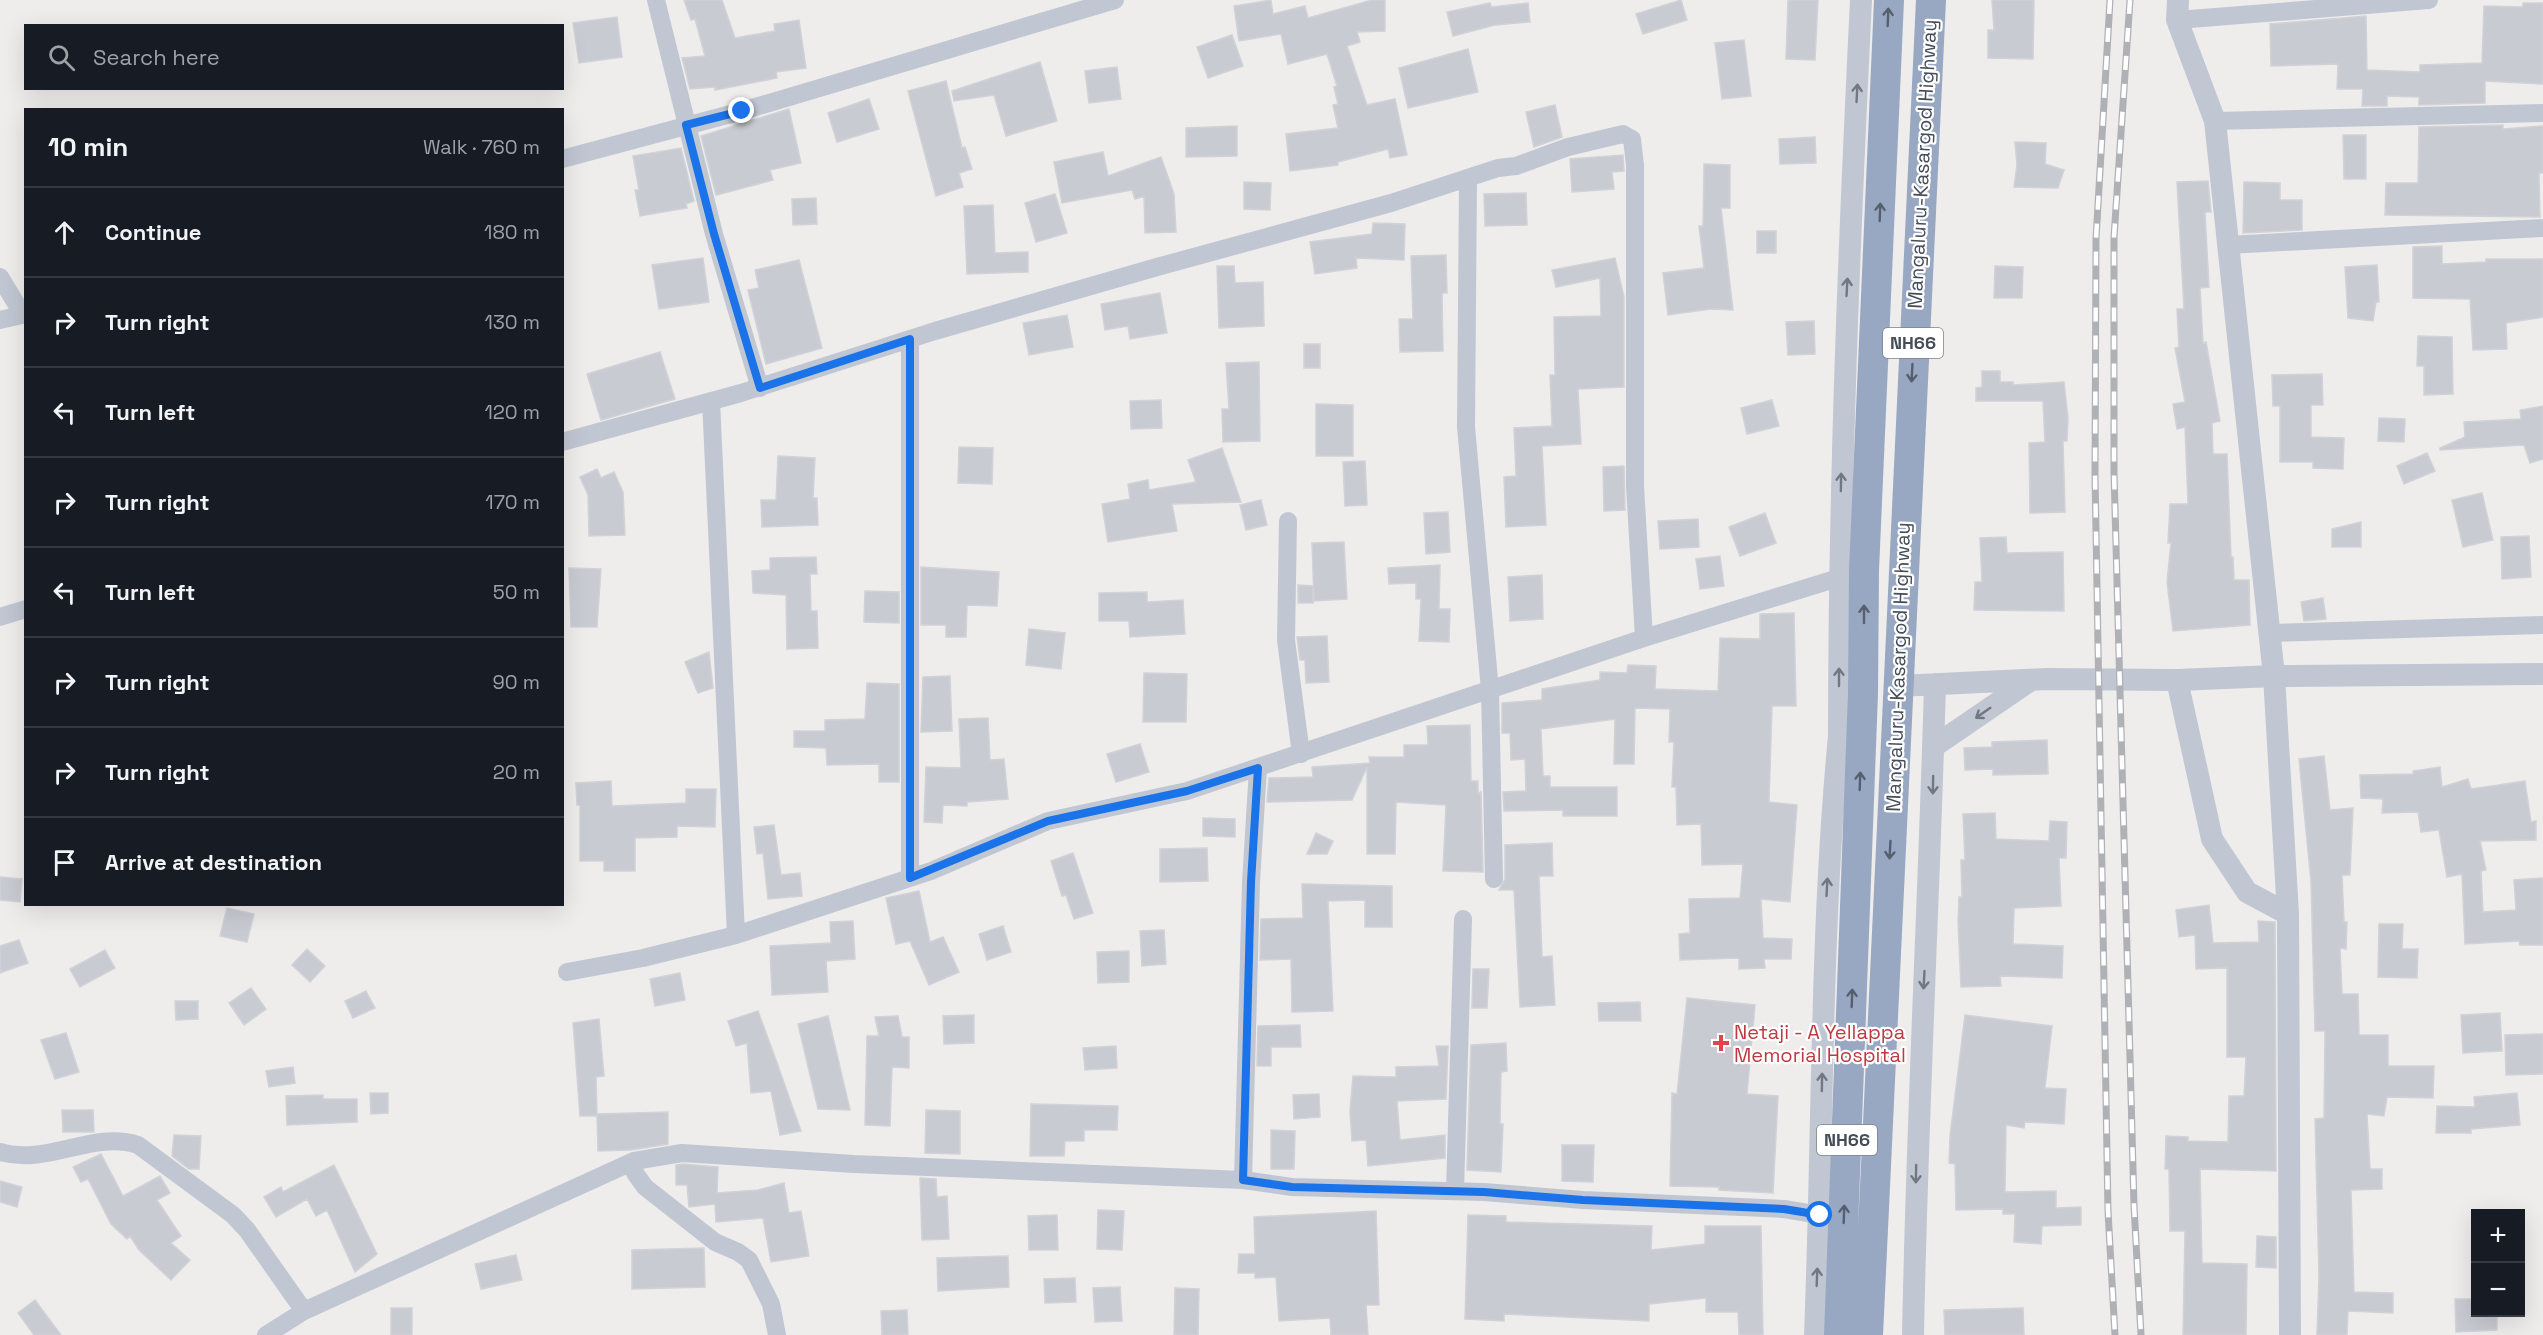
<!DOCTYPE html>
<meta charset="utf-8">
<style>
body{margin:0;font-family:"Space Grotesk",sans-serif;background:#20242c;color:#f1f3f6}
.controls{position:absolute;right:18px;bottom:18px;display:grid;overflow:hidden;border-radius:0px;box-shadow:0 6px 24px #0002}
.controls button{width:54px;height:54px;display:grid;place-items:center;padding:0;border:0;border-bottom:2px solid #363941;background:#171b24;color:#f1f3f6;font:30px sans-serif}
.stop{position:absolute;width:18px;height:18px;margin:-14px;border:4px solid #1a73e8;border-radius:50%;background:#fff}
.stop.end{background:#1a73e8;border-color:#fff;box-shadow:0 2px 6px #0008}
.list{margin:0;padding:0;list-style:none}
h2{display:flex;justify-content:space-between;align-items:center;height:78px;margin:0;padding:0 24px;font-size:26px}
h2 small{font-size:20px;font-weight:400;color:#9ea1a6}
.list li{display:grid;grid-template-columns:39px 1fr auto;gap:18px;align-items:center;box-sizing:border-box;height:90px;padding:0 24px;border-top:2px solid #363941}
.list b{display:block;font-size:22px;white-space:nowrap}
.list em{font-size:20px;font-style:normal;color:#9ea1a6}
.icon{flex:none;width:33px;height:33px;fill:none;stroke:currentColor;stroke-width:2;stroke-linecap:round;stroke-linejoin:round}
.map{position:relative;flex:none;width:2543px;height:1335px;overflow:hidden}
.search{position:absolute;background:#171b24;box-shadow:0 6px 24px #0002;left:24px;top:24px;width:540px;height:66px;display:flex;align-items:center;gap:15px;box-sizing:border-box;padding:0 21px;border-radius:0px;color:#9ea1a6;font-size:22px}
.panel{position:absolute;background:#171b24;box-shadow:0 6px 24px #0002;left:24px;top:108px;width:540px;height:798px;border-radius:0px}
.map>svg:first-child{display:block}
</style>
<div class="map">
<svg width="2543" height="1335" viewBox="0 0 2543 1335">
<rect width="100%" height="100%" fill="#efedec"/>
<!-- building -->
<path fill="#c9cbd2" stroke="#d0d2d8" stroke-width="1.5" d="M684,0h38l13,38 40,-7 -1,-7 25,-4 7,48 -30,4 1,6 -62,12v-3l-25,2 -8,-31 23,-2 -10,-37 -4,1z
M1271,0l2,14 32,-8 3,12 64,-18h13v31l-28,1 3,10 -13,4 20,59 28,-6 12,56 -17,3 -2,-9 -50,13v3l-48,6 -4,-37 52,-6 -5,-23 5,-1 -4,-17 3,-1 -10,-32 -39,10 -7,-30 -42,7 -5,-35z
M1681,0l6,20 -44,14 -7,-20z
M1788,0h30l-3,60 -29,-1z
M1992,0h42l-1,59 -45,-1v-28h6z
M1490,3l1,4 37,-4 2,19 -35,3 -42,11 -6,-24z
M2523,3h20v81l-58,-3v22l-66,2v-8l-32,-1v10h-25l1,-17h-26l1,-25 -67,2 -1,-42 96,-8 1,54 53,2v-7l62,-2 2,-57 39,1z
M617,17l5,40 -43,6 -6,-40z
M1232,35l11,31 -35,12 -11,-31z
M1744,40l7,56 -29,3 -7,-56z
M1468,49l10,43 -70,16 -9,-40z
M1040,62l17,59 -51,15 -12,-41 -40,6 -2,-10z
M1117,67l4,32 -32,4 -4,-32z
M946,81l16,67 3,-1 7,22 -13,4 4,14 -27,9 -28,-105z
M869,99l10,30 -42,13 -9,-29z
M1555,105l7,32 -28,10 -8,-35z
M789,109l12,54 -31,7 3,10 -57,15 -15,-59z
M2503,125v4l40,-3v47h-4l1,44 -155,-2 1,-32h32l1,-56z
M1237,126v30l-51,1v-29z
M2343,135h23v44h-22z
M1815,137l1,26 -36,1 -1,-25z
M2015,142l31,1 -1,21 19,6 -6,18 -44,-1 3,-22z
M681,148l13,53 -8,3 1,4 -47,8 -5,-26h4l-6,-34z
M1103,152l5,24 53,-19 13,37 2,38 -31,1 -1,-37 -9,3 -3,-9 -70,13 -8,-41z
M1623,155l1,16 -12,1 2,17 -42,3 -2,-33z
M1704,164l26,1v43h-9l12,102 -22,-1 -43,6 -5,-42 41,-5 -5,-42h4z
M2208,181l3,31h-6l4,75 -9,1 3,55 3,-1 14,79 -8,2 1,31h14l4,103h2l1,23h15l1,45 -77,6 -6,-49 4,-39h-3l2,-39h18l-3,-77 -8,2 -4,-25 12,-2 -10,-54 4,-1 -2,-38h7l-7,-127z
M1244,182l27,1 -1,27 -26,-1z
M2244,182l36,1v17h22v30l-59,3z
M1526,193l1,32 -42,1 -1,-32z
M1055,194l12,39 -31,9 -11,-39z
M816,198l1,26 -24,1 -1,-26z
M993,205l2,48 33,-1v20l-61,2 -3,-68z
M1373,223l32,1 -1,36 -48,-2 1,10 -42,6 -5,-32 62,-8z
M1757,231h19v22h-19z
M2442,246v18l44,-2v-3h57v58l-37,6 1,26 -34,1 -3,-51 -57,-1v-51z
M1446,255l1,38h-5l1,58 -43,1 -1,-33h14l-2,-63z
M703,258l6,44 -50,7 -7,-44z
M1615,258l9,39v90l-46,2 3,55 -39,2 4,79 -40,2 -2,-50 12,-1 -2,-48 38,-2 -2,-51h5l-1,-58 47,-1 -1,-38 -44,9 -4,-17z
M799,260l23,88 -56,16 -18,-74 11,-2 -4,-18z
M2377,265l2,37h-3l-3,19 -25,-3 -3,-51z
M1217,266h17l1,17 28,-1 1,44 -45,2z
M1995,266l28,1 -1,31h-28z
M1160,293l7,40 -37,6 -2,-13 -23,4 -4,-26z
M1067,315l6,32 -44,8 -6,-32z
M1814,321l1,33 -27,1 -2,-33z
M2418,336l34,1 1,57 -29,1v-29h-7z
M1304,344h16v24h-16z
M660,352l15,47 -74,21 -14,-46z
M1259,362l1,79 -37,1 -1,-33h7l-3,-46z
M1982,371h18v11h13v3l51,-3 4,36 -1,23h-4l2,71 -35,1 -1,-70 16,-1 -2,-41h-67v-13l6,-1z
M2322,374l1,31h-12v32l33,1 -1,31 -30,-1v-6h-33v-56h-7l-1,-31z
M1161,400l1,28 -31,1 -1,-28z
M1772,400l7,26 -32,8 -6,-26z
M1316,404l37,1v51h-37z
M2543,406v53l-13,4 -6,-18 -84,5v-2l25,-11 -1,-15 57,-3 -1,-9z
M2379,418l26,1 -1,23 -26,-1z
M959,447l34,1 -1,36 -34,-1z
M1222,448l19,54 -69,2 5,27 -69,11 -6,-38 28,-5 -2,-15 20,-4 1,10 47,-8 -8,-22z
M2427,453l8,18 -31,13 -7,-18z
M778,456l37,2 -2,40h4l1,27 -56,2 -1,-27h15z
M1365,461l2,44 -22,1 -2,-44z
M1624,466l1,44 -21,1 -1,-44z
M597,469l4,9 13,-6 9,20 2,43 -36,1 -1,-41 -8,-18z
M2482,493l11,47 -30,7 -11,-47z
M1261,500l6,25 -21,5 -6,-25z
M1448,512l2,40 -24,2 -2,-41z
M1765,513l11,30 -36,13 -11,-29z
M1698,519l1,28 -39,2 -2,-28z
M2361,522v25h-29v-18z
M2529,536l2,41 -29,2 -1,-42z
M2006,537l1,16 56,-1 1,59 -90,-1 1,-28h7l-2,-44z
M1344,542l3,57 -33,2 -2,-58z
M1720,556l4,30 -24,3 -4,-30z
M816,557l1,17h-7l1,37h6l1,37 -31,1 -1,-54 -33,-2 -1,-22 18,-1v-12z
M1440,565l-1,44h11l-1,33 -30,-1 2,-42h-5v-16l-27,1 -1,-16z
M921,567l78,5 -2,34 -30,-1 -1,32h-20v-12h-25z
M569,568l32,1 -4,58h-26z
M1542,575l1,44 -33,2 -2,-44z
M1298,585l15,1v17h-15z
M865,591l34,1v31l-35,-1z
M1147,592v10l36,-2 2,34 -55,3 -1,-16h-30v-28z
M2323,598l3,21 -22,2 -3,-19z
M1794,613l2,93h-24l-3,96 28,3 -7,97 -29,-3 2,39 29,1 -1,20h-27l1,9 -26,1v-11l-59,2 -1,-26 11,-1 -1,-34 51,-1 3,-34 -41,1 -1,-41 -24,1 -1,-38h-4l2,-45h-5l1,-33 -35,-1 -1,56h-20l1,-45 -74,10 2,47h7v11h67v29h-54v-6l-59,1 -1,-19 23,-1 -1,-32 -14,1 -1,-27h-8v-30l40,-3v-11l58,-9v-8l27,1 1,-8 28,1 -1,23 63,2 2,-53 40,1v-25z
M1029,629l36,4 -4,36 -35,-4z
M1327,636l2,46 -23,1 -1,-23h-5l-3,-23z
M709,652l4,36 -15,5 -13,-31z
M1144,673l43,1 -1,48h-43z
M950,676l2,55 -31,1 2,-55z
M867,683l32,1v98h-20v-18l-52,1 -1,-17 -32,-1v-16h31v-11l40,-1z
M988,718l2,42 14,-1 4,40 -41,3v4l-24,-1 -1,18 -18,-1 2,-55 35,1 -2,-49z
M1470,725l1,56h7v12l3,-1 2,80 -40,-1 3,-66 -50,-3 -1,52h-28v-87l-15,33 -85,2 2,-24 44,-1 -1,-10 58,-4 -1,-6h35v-12h24l-1,-19z
M2047,740l1,34 -55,1v-6l-28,1 -1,-22 28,-1v-5z
M1140,744l9,28 -33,10 -9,-28z
M2324,756l6,54 23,-2 -3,67h-8l2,47h3l-1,27 -6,-1 2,46h16l1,41h29v31h46l-1,32 -46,-1 -3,19 -17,-2 3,55h12v20l-31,1 3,102 39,1v20l-45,-2 -1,24h-30l2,-59 -4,-157 9,-1 1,-87h-10l-4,-149 -12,-123z
M2440,767l2,20 26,-8 3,10 54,-8 6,41 5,-1v19l-56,1 6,29 -5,1 2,41 33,-2 -2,-30 29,-2v67h-23l-1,-4 -54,3 -3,-70 -15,3 -8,-47 -18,2 -3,-20 -36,1 1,-14 -22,-1 -1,-23 54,-1 -1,-3z
M611,781l1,25 74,-3v-14h30l-1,38 -38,-1v11l-42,1v33h-31v-10h-24v-56h-3l-1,-22z
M1995,813l1,26 53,2 1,-20 17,1 -1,36h-7l2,48 -47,2 -1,36 50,2 -1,32 -62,-2 1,10 -40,1 -3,-65 1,-25h3l-1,-37h4l-2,-46z
M1203,818l32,1v18l-32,-1z
M774,825l7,50 19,-2 2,23 -34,3 -5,-46 -6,1 -3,-27z
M1316,833l17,8 -6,13h-20z
M1552,843l1,33h-14l3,81 10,-1 3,49 -35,2 -6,-117h-15l6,-11v-34z
M1207,848l1,33 -48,1v-33z
M1073,853l20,60 -19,6 -8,-24 -4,1 -11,-35z
M0,877l22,2 -2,23 -20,-2z
M1302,884l90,2v41h-27v-27l-37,1 5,110 -41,1 -1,-53 -31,1 1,-41 42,-1z
M919,891l11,51 13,-5 16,35 -30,13 -19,-44 -14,3 -10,-46z
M2209,905l4,38 46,-1 -1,-21 17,1 1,249 -76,-2 2,94 45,1 -1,71h-63l2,-104h-15l-1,-62h-4l1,-33 22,1v4l40,1 1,-46h15l2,-39h-19v-89l-31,1 -1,-34 -16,2 -3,-27z
M227,908l27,6 -7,28 -27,-6z
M853,921l2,38 -29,2 2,31 -56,3 -2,-49 61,-3 -1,-21z
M2379,924h24l-1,25h16l-1,29 -39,-1z
M1003,926l8,26 -24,8 -8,-26z
M1164,930l2,34 -24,2 -2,-35z
M19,940l9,23 -28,10v-27z
M307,949l18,17 -15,16 -18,-17z
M105,950l10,18 -35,19 -10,-18z
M1129,951v31l-31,1 -1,-31z
M1473,969h16l-2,39h-15z
M680,973l5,27 -30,6 -5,-27z
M251,988l15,21 -22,16 -15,-22z
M366,991l9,17 -22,10 -8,-17z
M1687,998l68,7 -8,89 31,2 -5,97 -54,-3v-3l-49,-1 2,-93 5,1z
M175,1001h23v18l-22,1z
M1640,1002l1,19h-42l-1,-18z
M758,1011l18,49 25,71 -21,4 -9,-44 -20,2 -4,-50 -11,3 -8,-25z
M2500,1013l2,38 -39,2 -2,-38z
M974,1015v28l-30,1 -1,-28z
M1965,1015l87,11 -7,62 21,1 -2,35 -39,-2 -1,6 -18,-3 -1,67 51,-1v17l25,-1v18l-39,1 -1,18 -27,-2 1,-28h-12v-5l-47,1 -1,-46 -6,-1 1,-27z
M828,1016l22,94 -32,-1 -20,-85z
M898,1016l4,21h7v31l-17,-1 -2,59 -25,-1 2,-89h12l-4,-19z
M599,1019l5,57 -8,1 1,37 71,-2v32l-37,6 -33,1 -1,-35h-17l-7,-93z
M1300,1025l1,22h-30v19h-14l1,-40z
M66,1033l13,39 -24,7 -14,-39z
M2543,1034v40l-37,1 -1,-40z
M1506,1043l1,28 -6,1 -1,52h3l-2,48 -34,-2 4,-125z
M1116,1046l1,22 -32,2 -2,-22z
M1436,1046h12l-2,53 -49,2 3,39 45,-5v23l-77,8 -2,-26 -14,1 -2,-30 3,-35 43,1v-10l43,-1z
M293,1067l2,16 -26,4 -3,-16z
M370,1093h18v20l-17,1z
M2517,1093l3,32 -49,4v4h-35l1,-27 38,1 -1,-10z
M1319,1094l1,23 -26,2 -1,-24z
M323,1095v4h34v23l-70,3 -1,-29z
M1031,1104l87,2 -1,24h-33v11h-19l-1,15h-34z
M62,1110h31l1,22h-31z
M926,1110l34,1v43l-35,-1z
M1271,1130l24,1 -1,38h-23z
M174,1135l27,1 -2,33h-10l-17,-13z
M1562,1145h32l-1,37 -31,-1z
M101,1154l22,42 37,-20 10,17 -13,7 24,36 -10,7 19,17 -19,20 -32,-30 -9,-14 -3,3 -16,-15 -23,-45 -7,3 -8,-15z
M683,1164l35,3 -1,26 41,-3 26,-7 5,30 12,-2 8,45 -38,6 -8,-44 -47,4 -1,-18 -26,3 -2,-22h-11v-20z
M334,1165l43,89 -22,18 -28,-62 -11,6 -9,-17 -31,18 -12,-20 17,-10 2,5z
M920,1178l16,1 1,18 10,-1 2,43 -27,1z
M0,1181l22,6 -5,20 -17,-5z
M1098,1210l26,1 -2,39 -25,-1z
M1376,1211l3,94h-13l2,30h-37l-1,-17 -51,3 -3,-44 -21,1v-5h-17l1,-19h16l-1,-37z
M1057,1215l1,35h-29l-1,-34z
M1468,1215l38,1v6l146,4 -1,24 54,-6v-18h56l2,109h-24l-1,-23h-32v-14l-57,6v17l-145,-7v7l-39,-2z
M2257,1236l19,1v31l-20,-1z
M704,1248l1,39 -73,2v-39z
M516,1255l6,25 -41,9 -6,-25z
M1008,1256l1,31 -71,4 -1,-33z
M1075,1278l1,24 -31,1 -1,-24z
M1120,1287l2,34 -27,1 -2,-34z
M1175,1288l24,1 -1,46h-24z
M2455,1299h20v13h22v18l-41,2z
M35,1300l26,35h-27l-16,-22z
M391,1308h21v27h-21z
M2023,1308l1,27h-79l-1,-25z
M907,1310l1,25h-26l-1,-24z"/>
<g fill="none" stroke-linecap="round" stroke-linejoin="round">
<!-- minor -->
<path stroke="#c0c7d2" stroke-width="18" d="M656,0l58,234 46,154
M2177,20l252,-20
M2215,121l328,-8
M562,159l180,-48 373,-111
M1468,179l-2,248 24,263 4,189
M2228,245l315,-17
M0,277l23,38
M0,320l26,-6
M910,339v539
M711,401l25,534
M562,442l179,-49 194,-62 222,-64 234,-64 107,-35 18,-2 52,-19 55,-13 9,5 3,26v321l9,152
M1288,521l-2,119 15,114
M0,617l26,-8
M2270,633l273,-8
M567,972l76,-14 93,-23 195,-64 117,-50 139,-30 457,-153 207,-64
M0,1152c47,14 93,-22 138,-7l95,70 14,15 57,81
M634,1161l1,12 10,14 70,55 23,10 11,8 22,44 6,31
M1243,1180l8,-298 7,-114
M1455,1191l8,-272
M266,1335l38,-24 330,-150 48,-8 172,11 389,16 49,7 192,5 99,8 201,9 36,6"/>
<!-- tertiary -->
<path stroke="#c0c7d2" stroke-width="22" d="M2178,0l-1,20 38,101 59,555 14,238
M2177,680l35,159 35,53 41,22 2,421
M1898,686l148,-7 131,1 97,-4 269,-2
M1839,736c0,-246 10,-491 22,-736
M1933,747l98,-67
M1815,1335c8,-200 5,-400 24,-599l5,-13
M1913,1335c4,-217 16,-434 22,-651"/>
<!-- trunk -->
<path stroke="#98a8c2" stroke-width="30" d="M1839,1335l24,-642 1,-123 25,-570
M1868,1335l63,-1335"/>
<!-- rail casing -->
<g stroke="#afb1b7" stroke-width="7">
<path id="rail" d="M2110,0l-14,239 -1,236 13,736 7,124
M2130,0l-16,237v235l20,733 7,130"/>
</g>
<!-- rail -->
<use href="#rail" stroke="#fff" stroke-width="4.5" stroke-dasharray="14" stroke-linecap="butt"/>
</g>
<!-- one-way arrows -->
<defs><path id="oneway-shaft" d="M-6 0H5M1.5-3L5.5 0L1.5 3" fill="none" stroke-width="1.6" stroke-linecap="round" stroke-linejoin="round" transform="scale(1.5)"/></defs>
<g stroke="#565f6e">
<use href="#oneway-shaft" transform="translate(1888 17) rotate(-88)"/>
<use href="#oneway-shaft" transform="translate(1880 212) rotate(-88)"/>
<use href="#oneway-shaft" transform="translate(1912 373) rotate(93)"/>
<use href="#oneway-shaft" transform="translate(1864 614) rotate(-90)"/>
<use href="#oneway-shaft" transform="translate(1860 781) rotate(-88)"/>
<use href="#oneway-shaft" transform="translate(1890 850) rotate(93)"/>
<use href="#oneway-shaft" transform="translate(1852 998) rotate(-88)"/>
<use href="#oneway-shaft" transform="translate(1844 1214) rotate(-88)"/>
</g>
<g stroke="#707883">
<use href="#oneway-shaft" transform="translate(1857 93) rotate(-87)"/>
<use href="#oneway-shaft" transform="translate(1847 287) rotate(-87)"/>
<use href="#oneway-shaft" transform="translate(1841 482) rotate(-89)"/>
<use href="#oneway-shaft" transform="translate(1839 677) rotate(-90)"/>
<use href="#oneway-shaft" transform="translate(1983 713) rotate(145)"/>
<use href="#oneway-shaft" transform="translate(1933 785) rotate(91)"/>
<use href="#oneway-shaft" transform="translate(1827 887) rotate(-87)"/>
<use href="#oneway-shaft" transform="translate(1924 980) rotate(93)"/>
<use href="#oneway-shaft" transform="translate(1822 1082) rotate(-89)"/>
<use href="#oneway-shaft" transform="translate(1916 1174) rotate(91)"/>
<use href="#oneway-shaft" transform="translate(1817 1277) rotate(-88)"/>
</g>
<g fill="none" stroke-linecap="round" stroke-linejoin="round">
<!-- route -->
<path stroke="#1a73e8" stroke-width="8" d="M742,111l-56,14 28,109 46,154 150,-49v539l138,-57 139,-30 71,-23 -7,114 -8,298 49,7 192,5 99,8 201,9 36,6"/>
</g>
<!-- markers -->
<path fill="#e0444e" stroke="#fff" stroke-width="2" d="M1718 1034h6v6h6v6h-6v6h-6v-6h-6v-6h6z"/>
<g text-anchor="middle" stroke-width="4.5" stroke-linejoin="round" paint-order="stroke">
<!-- shield labels -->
<g fill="#fff" stroke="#7d828b" stroke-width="1.5">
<rect x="1883" y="328" width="60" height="30" rx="4.5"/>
<rect x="1817" y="1125" width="60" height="30" rx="4.5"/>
</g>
<g font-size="18" font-weight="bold" fill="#454d59">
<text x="1913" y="349">NH66</text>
<text x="1847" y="1146">NH66</text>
</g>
<!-- street labels -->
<g font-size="20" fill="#454d59" stroke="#fff">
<text transform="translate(1922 164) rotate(-87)" y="7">Mangaluru-Kasargod Highway</text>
<text transform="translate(1898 667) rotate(-88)" y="7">Mangaluru-Kasargod Highway</text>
</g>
<!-- health labels -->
<g font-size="20" fill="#be3a42" stroke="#fff" text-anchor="start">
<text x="1734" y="1039">Netaji - A Yellappa<tspan x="1734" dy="23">Memorial Hospital</tspan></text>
</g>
</g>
</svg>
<div class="controls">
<button>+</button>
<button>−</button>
</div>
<div class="stop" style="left:1820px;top:1215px"></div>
<div class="stop end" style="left:742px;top:111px"></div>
<div class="search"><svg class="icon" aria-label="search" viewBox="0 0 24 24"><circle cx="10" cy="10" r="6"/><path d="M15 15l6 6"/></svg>Search here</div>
<section class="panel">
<h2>10 min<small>Walk · 760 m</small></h2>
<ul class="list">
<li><svg class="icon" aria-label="ahead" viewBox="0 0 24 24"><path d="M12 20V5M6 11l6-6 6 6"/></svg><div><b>Continue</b></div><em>180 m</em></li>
<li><svg class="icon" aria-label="right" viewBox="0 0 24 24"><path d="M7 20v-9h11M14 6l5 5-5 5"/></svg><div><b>Turn right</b></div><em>130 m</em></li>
<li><svg class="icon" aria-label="left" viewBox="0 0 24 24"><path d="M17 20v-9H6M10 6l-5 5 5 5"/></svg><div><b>Turn left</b></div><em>120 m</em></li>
<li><svg class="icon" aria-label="right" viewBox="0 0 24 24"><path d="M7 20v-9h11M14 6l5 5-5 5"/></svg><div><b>Turn right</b></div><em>170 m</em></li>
<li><svg class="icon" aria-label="left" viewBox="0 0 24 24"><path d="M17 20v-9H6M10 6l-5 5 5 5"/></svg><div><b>Turn left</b></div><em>50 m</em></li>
<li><svg class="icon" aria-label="right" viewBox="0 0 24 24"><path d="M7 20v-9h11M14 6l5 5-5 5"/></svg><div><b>Turn right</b></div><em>90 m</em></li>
<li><svg class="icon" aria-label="right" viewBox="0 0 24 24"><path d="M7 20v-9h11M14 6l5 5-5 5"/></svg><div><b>Turn right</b></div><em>20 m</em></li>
<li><svg class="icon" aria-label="arrive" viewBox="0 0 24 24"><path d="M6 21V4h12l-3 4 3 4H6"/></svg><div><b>Arrive at destination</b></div></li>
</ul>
</section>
</div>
